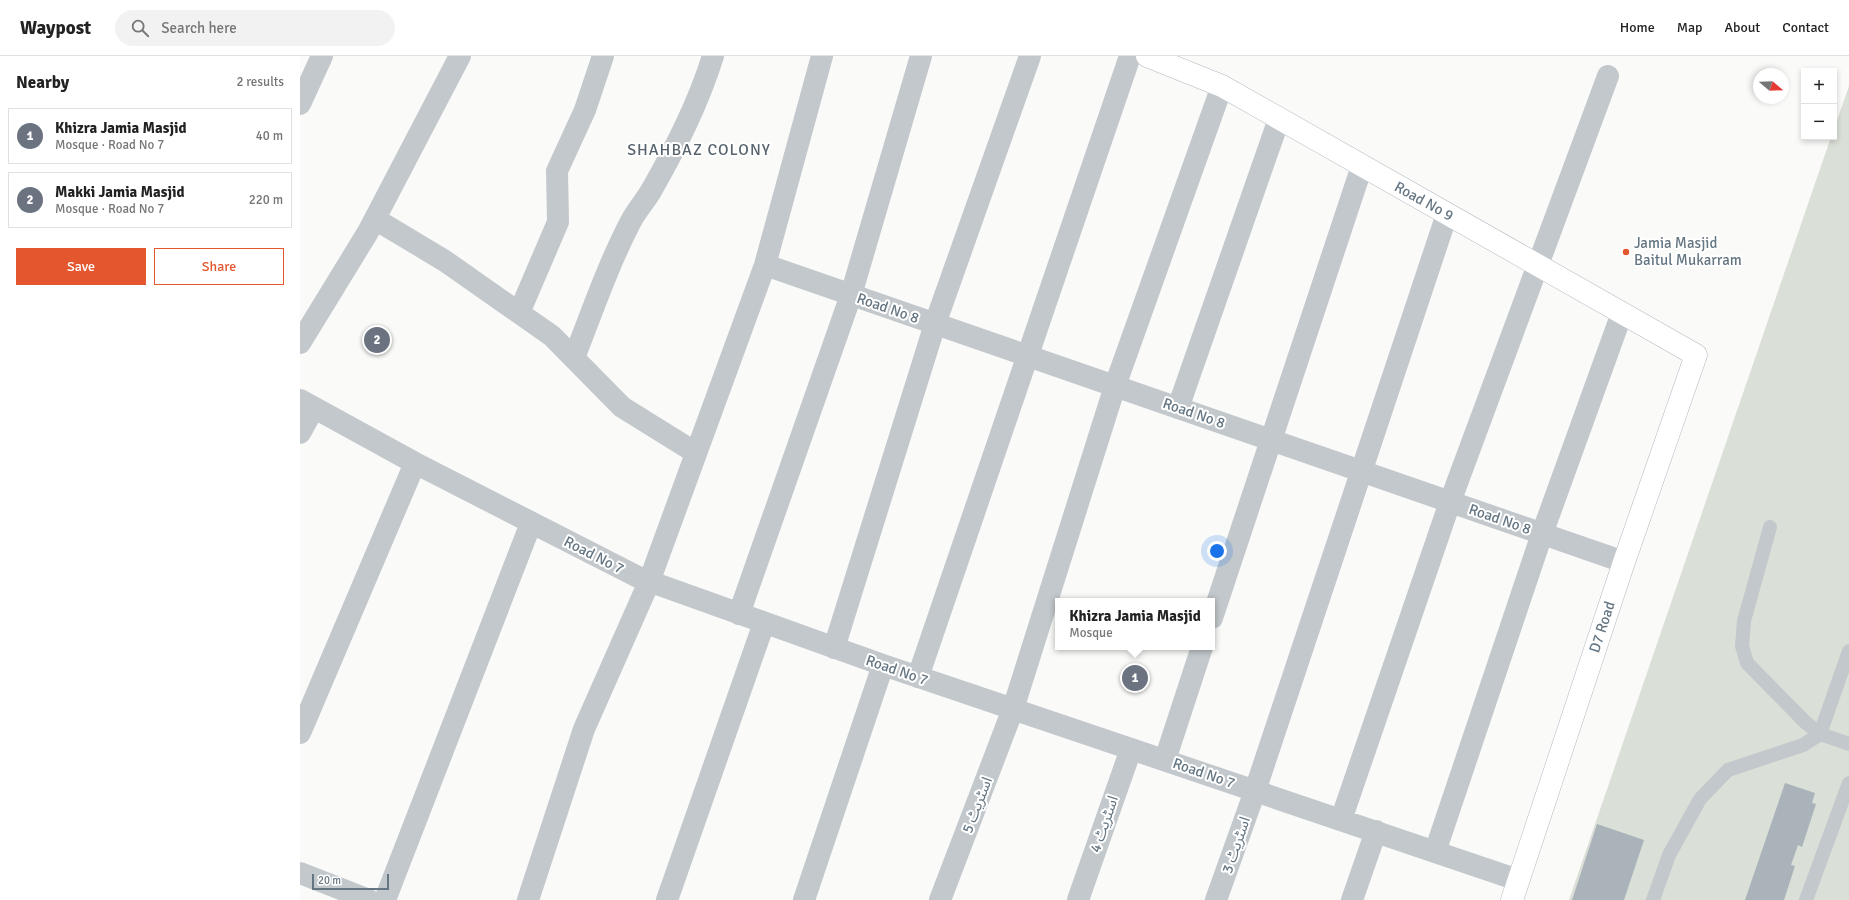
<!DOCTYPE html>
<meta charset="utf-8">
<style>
body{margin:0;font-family:Signika,"Noto Sans Arabic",sans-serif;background:#f2f2f2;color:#222}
.controls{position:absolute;right:12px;top:12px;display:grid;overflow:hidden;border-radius:0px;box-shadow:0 2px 6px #0003}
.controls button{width:36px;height:36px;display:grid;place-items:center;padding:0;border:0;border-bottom:1px solid #e0e0e0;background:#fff;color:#222;font:20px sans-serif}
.compass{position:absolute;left:1453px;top:12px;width:36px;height:36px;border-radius:50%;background:#fff;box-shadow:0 2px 6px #0003;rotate:109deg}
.scale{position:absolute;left:12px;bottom:10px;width:77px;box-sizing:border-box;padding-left:4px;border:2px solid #657683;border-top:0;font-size:11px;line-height:14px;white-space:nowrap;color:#657683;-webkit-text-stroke:3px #fff;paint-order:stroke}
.you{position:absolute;left:917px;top:495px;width:14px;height:14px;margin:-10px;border:3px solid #fff;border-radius:50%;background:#1a73e8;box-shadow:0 0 0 6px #1a73e833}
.badge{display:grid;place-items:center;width:26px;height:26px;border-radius:50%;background:#e4572e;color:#fff;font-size:13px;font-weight:700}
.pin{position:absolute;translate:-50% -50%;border:2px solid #fff;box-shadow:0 1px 4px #0006}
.popup{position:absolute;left:755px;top:542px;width:160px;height:52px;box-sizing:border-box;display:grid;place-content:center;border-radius:0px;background:#fff;filter:drop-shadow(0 1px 3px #0005);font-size:13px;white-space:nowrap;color:#767676}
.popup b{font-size:15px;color:#222}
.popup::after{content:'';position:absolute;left:50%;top:100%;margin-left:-8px;border:8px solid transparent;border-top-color:#fff}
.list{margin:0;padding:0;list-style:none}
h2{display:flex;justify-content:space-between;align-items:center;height:52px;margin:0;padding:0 16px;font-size:17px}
h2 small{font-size:13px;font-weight:400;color:#767676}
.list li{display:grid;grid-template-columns:26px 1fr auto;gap:12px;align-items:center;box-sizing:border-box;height:56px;margin:0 8px 8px;padding:0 8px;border:1px solid #e0e0e0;border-radius:0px}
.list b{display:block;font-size:15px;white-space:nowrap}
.list p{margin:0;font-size:13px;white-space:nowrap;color:#767676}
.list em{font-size:13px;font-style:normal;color:#767676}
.actions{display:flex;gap:8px;padding:12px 16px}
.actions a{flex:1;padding:9px 0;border:1px solid #e4572e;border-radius:0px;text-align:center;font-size:14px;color:#e4572e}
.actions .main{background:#e4572e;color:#fff}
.icon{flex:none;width:22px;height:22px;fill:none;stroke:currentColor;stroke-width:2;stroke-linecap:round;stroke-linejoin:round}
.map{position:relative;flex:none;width:1549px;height:844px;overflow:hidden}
header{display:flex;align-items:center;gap:24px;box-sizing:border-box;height:56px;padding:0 20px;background:#fff;border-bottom:1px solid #e0e0e0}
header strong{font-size:19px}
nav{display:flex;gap:22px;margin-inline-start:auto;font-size:14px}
.search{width:280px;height:36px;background:#f2f2f2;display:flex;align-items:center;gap:10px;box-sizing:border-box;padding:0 14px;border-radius:22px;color:#767676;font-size:15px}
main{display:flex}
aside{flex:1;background:#fff}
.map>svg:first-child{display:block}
</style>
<header>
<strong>Waypost</strong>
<div class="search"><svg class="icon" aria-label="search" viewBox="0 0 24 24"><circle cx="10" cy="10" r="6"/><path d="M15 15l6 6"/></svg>Search here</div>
<nav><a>Home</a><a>Map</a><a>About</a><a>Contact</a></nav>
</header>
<main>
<aside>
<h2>Nearby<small>2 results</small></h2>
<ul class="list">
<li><span class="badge" style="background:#6b7280">1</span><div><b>Khizra Jamia Masjid</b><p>Mosque · Road No 7</p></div><em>40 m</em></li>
<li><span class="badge" style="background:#6b7280">2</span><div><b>Makki Jamia Masjid</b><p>Mosque · Road No 7</p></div><em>220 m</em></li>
</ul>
<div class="actions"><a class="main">Save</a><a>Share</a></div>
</aside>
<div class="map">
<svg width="1549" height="844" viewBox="0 0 1549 844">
<rect width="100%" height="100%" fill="#fafaf8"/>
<!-- green -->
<path fill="#dadfd7" d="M1549,30v814h-280l262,-763h3v-8z"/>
<!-- building -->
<path fill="#aab3b9" d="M1485,727l30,10 -3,10 4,1 -14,43 -4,-2 -7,20 4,1 -11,34h-39z
M1297,768l47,16 -20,60h-52z"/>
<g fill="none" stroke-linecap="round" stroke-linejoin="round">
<!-- secondary casing -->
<g stroke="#b3babf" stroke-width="23">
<path id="secondary" d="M847,0l75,30 474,269 -72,207 -112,338"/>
</g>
<!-- lane -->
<path stroke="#c3c8cc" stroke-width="14" d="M1470,471l-26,94 -2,25 5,17 58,59 15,12 29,10
M1353,844l16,-45 31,-56 28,-29 75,-25 17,-11 29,-83
M1506,844l43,-117"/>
<!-- street -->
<path stroke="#c3c8cc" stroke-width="22" d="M0,48l22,-48
M75,163l70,42 107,75 70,71 74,46
M465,209l859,297
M219,257l39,-91 -1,-51 28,-61 18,-54
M0,287l68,-111 92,-176
M274,302c18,-46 34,-93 57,-137 6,-11 14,-20 20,-30 25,-44 47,-87 62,-135
M0,344l115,63 225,115 243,87 635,215
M878,352l101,-289
M0,377l14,-25
M439,558l112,-319 70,-239
M912,562l150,-452
M534,592l101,-324 95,-268
M618,621l212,-621
M0,677l115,-270
M865,704l37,-113
M1041,764l109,-318 158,-426
M1135,796l107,-318 80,-221
M0,817l69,27
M85,844l146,-377
M228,844l56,-171 65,-147 116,-317 57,-209
M367,844l97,-277
M504,844l79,-235
M640,844l73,-191 102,-323 107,-300
M778,844l53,-151
M916,844l39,-109 192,-577
M1052,844l24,-69"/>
<!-- secondary -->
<use href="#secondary" stroke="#fff" stroke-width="22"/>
</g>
<!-- markers -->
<circle fill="#e4572e" stroke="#fff" stroke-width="1.5" cx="1326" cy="196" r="4"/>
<g text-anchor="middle" stroke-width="4" stroke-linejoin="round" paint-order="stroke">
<!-- street labels -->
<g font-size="15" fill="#657683" stroke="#fff">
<text transform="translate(1124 145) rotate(29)" y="5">Road No 9</text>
<text transform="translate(588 252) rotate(19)" y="5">Road No 8</text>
<text transform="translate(894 357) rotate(19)" y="5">Road No 8</text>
<text transform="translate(1200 463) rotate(19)" y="5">Road No 8</text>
<text transform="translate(294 499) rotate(27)" y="5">Road No 7</text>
<text transform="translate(1302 571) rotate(-72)" y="5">D7 Road</text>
<text transform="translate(597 614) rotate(19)" y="5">Road No 7</text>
<text transform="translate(904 717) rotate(19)" y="5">Road No 7</text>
<text transform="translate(677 749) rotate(-69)" y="5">اسٹریٹ 5</text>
<text transform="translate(804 768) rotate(-71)" y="5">اسٹریٹ 4</text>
<text transform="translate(936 789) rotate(-71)" y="5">اسٹریٹ 3</text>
</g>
<!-- poi labels -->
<g font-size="15" fill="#657683" stroke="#fff" text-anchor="start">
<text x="1334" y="192">Jamia Masjid<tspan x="1334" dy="17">Baitul Mukarram</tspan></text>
</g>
<!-- neighbourhood labels -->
<g font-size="16" letter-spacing="1" fill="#57646e" stroke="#fff">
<text x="399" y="99">SHAHBAZ COLONY</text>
</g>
</g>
</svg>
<div class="controls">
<button>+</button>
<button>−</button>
</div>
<svg class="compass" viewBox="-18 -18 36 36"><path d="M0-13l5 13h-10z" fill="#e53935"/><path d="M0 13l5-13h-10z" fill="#767676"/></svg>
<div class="scale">20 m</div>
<div class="you"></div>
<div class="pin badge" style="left:835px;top:622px;background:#6b7280">1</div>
<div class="popup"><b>Khizra Jamia Masjid</b>Mosque</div>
<div class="pin badge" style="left:77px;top:284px;background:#6b7280">2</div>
</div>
</main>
